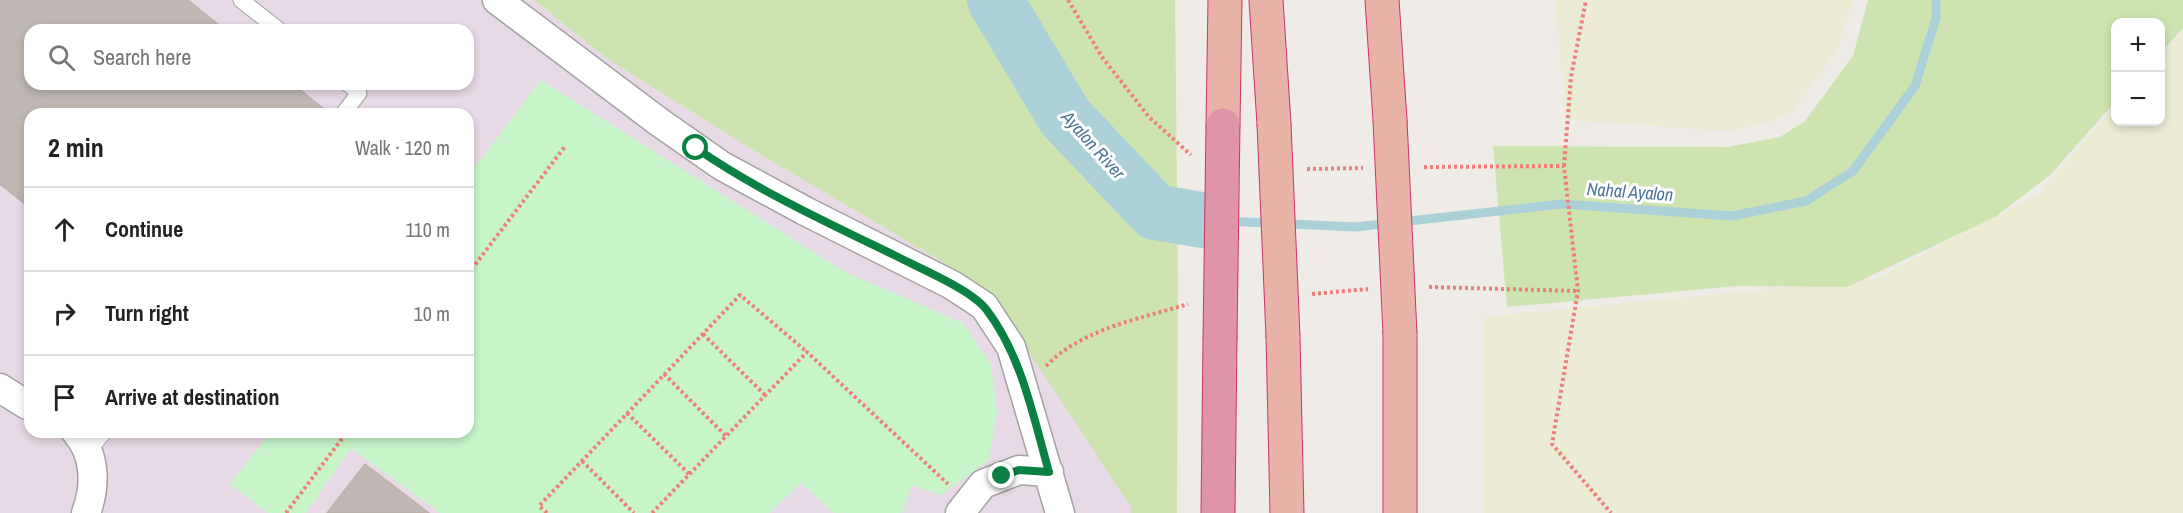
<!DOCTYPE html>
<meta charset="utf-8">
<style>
body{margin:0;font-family:"Archivo Narrow",sans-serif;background:#f2f2f2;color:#222}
.controls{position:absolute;right:18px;top:18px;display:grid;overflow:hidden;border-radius:12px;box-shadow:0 3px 9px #0003}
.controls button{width:54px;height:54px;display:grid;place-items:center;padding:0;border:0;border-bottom:2px solid #e0e0e0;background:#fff;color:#222;font:30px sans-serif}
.stop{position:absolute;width:18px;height:18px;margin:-14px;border:4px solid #0b8043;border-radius:50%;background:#fff}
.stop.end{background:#0b8043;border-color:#fff;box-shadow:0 2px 6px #0008}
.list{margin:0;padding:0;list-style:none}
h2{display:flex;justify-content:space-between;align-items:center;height:78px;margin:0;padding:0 24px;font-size:26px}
h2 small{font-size:20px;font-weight:400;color:#767676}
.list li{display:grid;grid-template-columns:39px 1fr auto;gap:18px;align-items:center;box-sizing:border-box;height:84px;padding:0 24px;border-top:2px solid #e0e0e0}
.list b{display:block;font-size:22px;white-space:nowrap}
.list em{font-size:20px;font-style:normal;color:#767676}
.icon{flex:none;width:33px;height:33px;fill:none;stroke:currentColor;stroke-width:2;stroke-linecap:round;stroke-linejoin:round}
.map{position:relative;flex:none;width:2183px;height:513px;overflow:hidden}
.search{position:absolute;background:#fff;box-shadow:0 3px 9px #0003;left:24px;top:24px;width:450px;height:66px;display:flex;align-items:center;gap:15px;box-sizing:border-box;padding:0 21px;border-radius:18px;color:#767676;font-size:22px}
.panel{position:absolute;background:#fff;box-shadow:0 3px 9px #0003;left:24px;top:108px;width:450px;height:330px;border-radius:18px}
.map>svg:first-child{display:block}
</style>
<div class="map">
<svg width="2183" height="513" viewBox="0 0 2183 513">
<rect width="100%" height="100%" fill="#efebe6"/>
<!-- industrial -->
<path fill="#e7d9e5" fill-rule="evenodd" d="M0,0h534l72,58 150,94 202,119 37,30 136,206v6h-1131zM30,30h438v54h-438zM30,114h438v318h-438z"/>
<!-- farmland -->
<path fill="#ebecd3" d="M1555,0h296v5l-13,43 -44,61 -20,12 -47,10 -160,-11z
M2183,30v483h-699l-1,-196 392,-38 162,-83 78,-89 1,15h44l1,-66z"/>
<!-- grass -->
<path fill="#cde4b1" d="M534,0h641l3,283 -1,230h-46v-6l-136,-206 -37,-30 -202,-119 -150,-94z
M1868,0h315v28l-22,25 -1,-31h-44l-1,80 -65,73 -55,42 -148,70 -110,-1 -230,21 -14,-161 235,1 52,-10 25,-16 48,-65z"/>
<!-- park -->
<path fill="#c7f5c9" d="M541,80l304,192 118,51 28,41 6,47 -8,49 -48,35 -29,-10 -10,28h-68l-33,-30 -32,30h-329l-89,-65 -45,65h-38l-38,-29 41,-52h197v-256z"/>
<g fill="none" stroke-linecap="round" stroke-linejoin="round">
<!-- stream -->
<path stroke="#abd0d8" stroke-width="9" d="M1202,220l153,7 207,-23 170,12 74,-15 47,-30 62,-85 21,-68v-18"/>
<!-- river -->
<path stroke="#abd0d8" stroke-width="56" d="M995,0l70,117 90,95 47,8"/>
</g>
<!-- building -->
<path fill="#bfb7b3" stroke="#bfb2aa" stroke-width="1.5" d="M0,0h188l37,30h-195v54h263l37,30h-300v94l-30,-24z
M365,464l64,49h-102z"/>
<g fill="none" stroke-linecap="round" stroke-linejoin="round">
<!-- service casing -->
<g stroke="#a3a3a3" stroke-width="17">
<path id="service" d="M241,0l38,30
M343,114l16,-21 -11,-9
M88,452l16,-20"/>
</g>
<!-- minor casing -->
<g stroke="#a3a3a3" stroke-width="31">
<path id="minor" d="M497,0l162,122 63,44 83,45 147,74 32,21 27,41 49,166
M0,388l27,17
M76,432c20,23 20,54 10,81
M960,513l23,-29 36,-14 30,2"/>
</g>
<!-- trunk casing -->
<g stroke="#cb3570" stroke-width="35">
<path id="trunk" d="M1266,0l8,124
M1382,0l8,120
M1223,125l2,-125
M1283,337l4,176
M1400,513v-179"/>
</g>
<!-- motorway casing -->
<g stroke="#cb3570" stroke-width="35">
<path id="motorway" d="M1218,513l2,-174"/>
</g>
<!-- path -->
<path stroke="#ed7f79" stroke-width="4" stroke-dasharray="3 3" stroke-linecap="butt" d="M1068,0l34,57 47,60 42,38
M1564,166l7,-89 15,-77
M1424,167l140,-1 14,125 -26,153 59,69
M1307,169l56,-1
M468,274l98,-129
M1429,287l149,4
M1312,294l56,-5
M703,334l62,61
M1046,366c37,-38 94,-47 142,-62
M664,374l62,62
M627,413l62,61
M582,461l52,52
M286,513l61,-81
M547,513l-8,-7 201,-211 67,57
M652,513l155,-161 141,132"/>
<!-- service -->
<use href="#service" stroke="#fff" stroke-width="15"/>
<!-- minor -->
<use href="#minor" stroke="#fff" stroke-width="28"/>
<!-- trunk -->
<use href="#trunk" stroke="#e9b2a7" stroke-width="33"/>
<!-- motorway -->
<use href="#motorway" stroke="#df95a7" stroke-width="33"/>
<!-- trunk-bridge casing -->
<g stroke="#cb3570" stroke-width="35" stroke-linecap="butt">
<path id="trunk-bridge" d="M1390,120l10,214
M1274,124l9,213"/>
</g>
<!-- motorway-bridge casing -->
<g stroke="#cb3570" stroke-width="35" stroke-linecap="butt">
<path id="motorway-bridge" d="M1220,339l3,-214"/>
</g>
<!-- trunk-bridge -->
<use href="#trunk-bridge" stroke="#e9b2a7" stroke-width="33"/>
<!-- motorway-bridge -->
<use href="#motorway-bridge" stroke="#df95a7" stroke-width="33"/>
</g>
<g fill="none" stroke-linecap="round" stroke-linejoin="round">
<!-- route -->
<path stroke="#0b8043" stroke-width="8" d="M696,148c62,43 132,75 200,108 23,12 74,33 90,53 36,47 47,107 63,163l-30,-2 -17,6"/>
</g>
<g text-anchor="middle" stroke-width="6" stroke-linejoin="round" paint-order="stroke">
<!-- water labels -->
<g font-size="18" font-style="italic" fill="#4d7697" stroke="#fff">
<text transform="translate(1093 145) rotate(48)" y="6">Ayalon River</text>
<text transform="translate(1630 192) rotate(4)" y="6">Nahal Ayalon</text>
</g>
</g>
</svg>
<div class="controls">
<button>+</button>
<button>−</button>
</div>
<div class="stop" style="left:696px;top:148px"></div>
<div class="stop end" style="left:1002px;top:476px"></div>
<div class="search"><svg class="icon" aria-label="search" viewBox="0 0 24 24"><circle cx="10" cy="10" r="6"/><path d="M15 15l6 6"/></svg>Search here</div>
<section class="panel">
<h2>2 min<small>Walk · 120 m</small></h2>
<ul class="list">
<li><svg class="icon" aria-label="ahead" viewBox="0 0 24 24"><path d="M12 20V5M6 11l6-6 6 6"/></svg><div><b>Continue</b></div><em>110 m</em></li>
<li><svg class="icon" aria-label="right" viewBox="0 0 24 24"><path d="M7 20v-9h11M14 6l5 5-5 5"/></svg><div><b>Turn right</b></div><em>10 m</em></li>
<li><svg class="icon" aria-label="arrive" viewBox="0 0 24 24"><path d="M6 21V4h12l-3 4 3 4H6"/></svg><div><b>Arrive at destination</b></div></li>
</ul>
</section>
</div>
